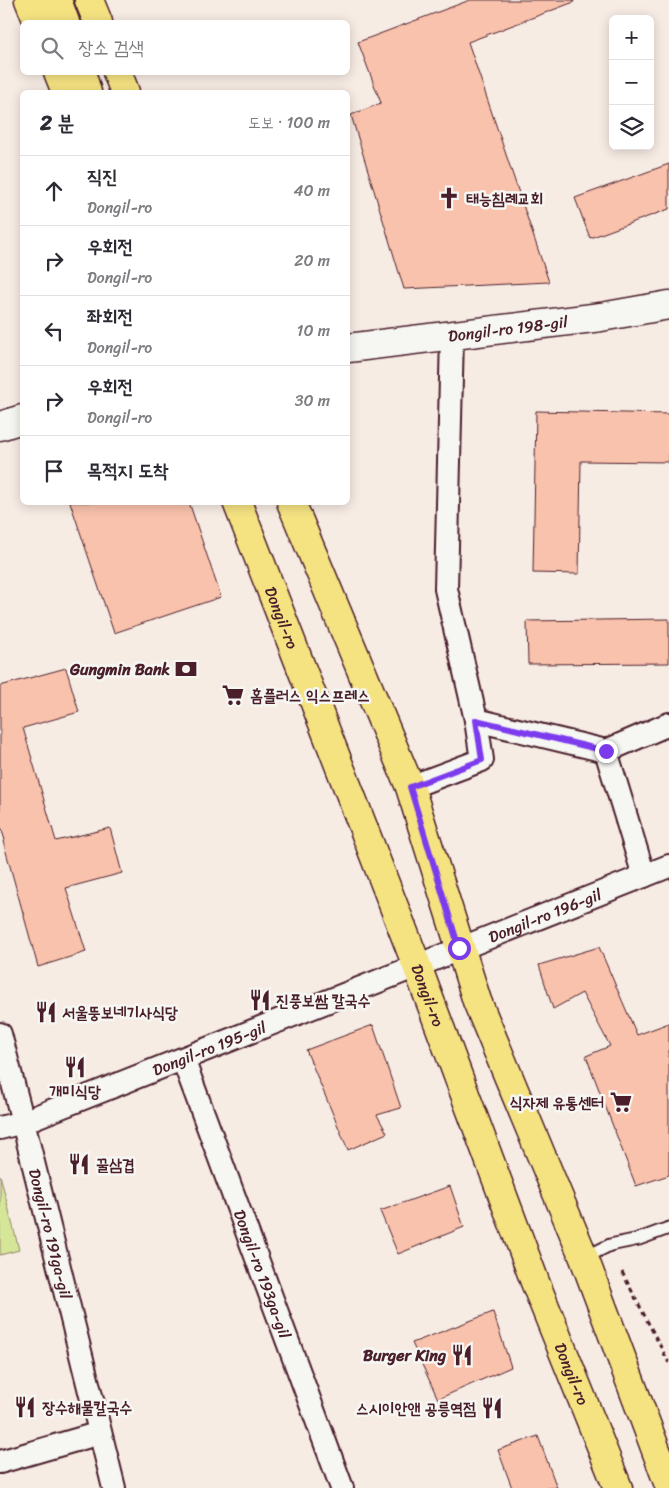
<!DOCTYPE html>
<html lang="ko">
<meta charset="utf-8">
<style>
body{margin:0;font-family:Sriracha,"Poor Story",sans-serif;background:#f2f2f3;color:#2b2b33}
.controls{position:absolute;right:15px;top:15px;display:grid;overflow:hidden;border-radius:8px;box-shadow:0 2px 12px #0003}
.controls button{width:45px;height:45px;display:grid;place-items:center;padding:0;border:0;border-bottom:1px solid #e1e1e2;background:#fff;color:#2b2b33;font:25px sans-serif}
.stop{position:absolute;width:15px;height:15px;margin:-11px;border:4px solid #7c3aed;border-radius:50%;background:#fff}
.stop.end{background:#7c3aed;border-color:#fff;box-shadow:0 1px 5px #0008}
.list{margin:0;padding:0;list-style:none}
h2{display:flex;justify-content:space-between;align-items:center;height:65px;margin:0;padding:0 20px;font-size:21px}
h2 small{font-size:16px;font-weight:400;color:#7c7c81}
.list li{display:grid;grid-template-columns:32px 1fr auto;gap:15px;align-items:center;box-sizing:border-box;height:70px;padding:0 20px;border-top:1px solid #e1e1e2}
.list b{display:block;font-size:19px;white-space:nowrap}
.list p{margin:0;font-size:16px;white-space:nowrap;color:#7c7c81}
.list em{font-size:16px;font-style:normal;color:#7c7c81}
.icon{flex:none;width:28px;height:28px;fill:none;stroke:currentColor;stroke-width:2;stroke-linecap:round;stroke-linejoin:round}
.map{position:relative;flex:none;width:669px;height:1488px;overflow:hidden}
.search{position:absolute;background:#fff;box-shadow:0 2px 12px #0003;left:20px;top:20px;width:330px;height:55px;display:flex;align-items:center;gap:12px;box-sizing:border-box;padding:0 18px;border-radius:8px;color:#7c7c81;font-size:19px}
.panel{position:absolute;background:#fff;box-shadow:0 2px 12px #0003;left:20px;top:90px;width:330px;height:415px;border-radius:8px}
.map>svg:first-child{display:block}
</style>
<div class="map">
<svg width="669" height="1488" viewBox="0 0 669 1488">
<rect width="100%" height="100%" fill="#f7ece4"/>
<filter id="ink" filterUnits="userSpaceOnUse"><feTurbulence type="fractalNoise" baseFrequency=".02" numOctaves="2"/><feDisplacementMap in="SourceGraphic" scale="10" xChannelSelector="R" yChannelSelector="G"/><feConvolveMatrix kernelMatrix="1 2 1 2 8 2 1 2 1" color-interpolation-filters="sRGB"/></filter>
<g filter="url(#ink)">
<!-- green -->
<path fill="#d6e699" stroke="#908262" d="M0,1175l19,75 -19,5z"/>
<!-- building -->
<path fill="#f9c2ac" stroke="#4a1f2b" d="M470,0h103l1,2 -106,40 81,240 -145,7 -53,-174 30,-12 -23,-61z
M669,164v45l-79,29 -15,-40z
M536,411l133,3v48l-88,-1 -2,113 -46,-1z
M70,502h119l32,95 -107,36z
M669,619v44l-141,1 -1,-43z
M66,668l13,44 -56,16 33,113 54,-13 12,45 -56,15 20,64 -48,15 -35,-126 2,-1 -5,-15v-139z
M599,947l38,88 32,-12v152l-33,11 -50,-130 24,-10 -28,-53 -29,16 -14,-44z
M373,1025l28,83 -24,7 10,18 -39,17 -42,-100z
M450,1186l14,41 -66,27 -18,-43z
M493,1312l18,55 -73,32 -26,-56z
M538,1436l19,52h-45l-14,-38z"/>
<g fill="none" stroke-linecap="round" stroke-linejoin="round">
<!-- lane casing -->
<g stroke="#4a1f2b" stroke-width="15">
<path id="lane" d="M584,1258l26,-13 29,-6 30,-11"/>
</g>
<!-- street casing -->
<g stroke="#4a1f2b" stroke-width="26">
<g id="street">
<path d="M452,335l-6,254 30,131 130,31 63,-27"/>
<path d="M606,751l38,125"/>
<path d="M410,787l72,-27 -6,-40"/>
<path id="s1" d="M0,1034l23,88 91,366"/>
<path id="s2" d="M183,1059l159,429"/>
<path id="s3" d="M0,1128l23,-6 646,-256"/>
<path d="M0,1462l100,-29"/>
</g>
</g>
<!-- secondary casing -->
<g stroke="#4a1f2b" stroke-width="31">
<g id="secondary">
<path id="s4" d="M348,348l253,-31 68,-12"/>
<path d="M0,426l22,-7"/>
</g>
</g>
<!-- primary casing -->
<g stroke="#4a1f2b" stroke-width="31">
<g id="primary">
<path d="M29,0l9,22"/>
<path d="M57,0l8,22"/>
<path d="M89,0l9,22"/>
<path d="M58,72l8,20"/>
<path d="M81,72l6,20"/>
<path d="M117,72l8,20"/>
<path id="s5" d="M237,502l180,464 118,316 83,206"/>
<path d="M291,502l119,285 67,214 107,257 85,227"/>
</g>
</g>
<!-- path -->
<path stroke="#4a1f2b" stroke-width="3" stroke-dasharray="5 4" stroke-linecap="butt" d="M622,1272l47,91"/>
<!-- lane -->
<use href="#lane" stroke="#f6f6f2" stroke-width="11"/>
<!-- street -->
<use href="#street" stroke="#f6f6f2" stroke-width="22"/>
<!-- secondary -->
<use href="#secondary" stroke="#f6f6f2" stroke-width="28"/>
<!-- primary -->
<use href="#primary" stroke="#f5e382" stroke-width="28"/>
</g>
</g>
<g fill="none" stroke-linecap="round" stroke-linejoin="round" filter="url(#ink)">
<!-- route -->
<path stroke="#7c3aed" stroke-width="6" d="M459,948l-49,-161 72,-27 -6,-40 130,31"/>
</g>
<!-- icons -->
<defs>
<g id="church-bare" transform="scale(1.725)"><path d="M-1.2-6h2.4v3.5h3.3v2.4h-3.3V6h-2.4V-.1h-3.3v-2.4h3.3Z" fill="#4a1f2b" stroke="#f6f6f2" stroke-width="2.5" paint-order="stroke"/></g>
<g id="bank-bare" transform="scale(1.725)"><path d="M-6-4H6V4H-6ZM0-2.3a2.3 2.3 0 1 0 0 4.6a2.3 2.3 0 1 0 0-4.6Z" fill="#4a1f2b" stroke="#f6f6f2" stroke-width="2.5" paint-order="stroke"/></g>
<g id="supermarket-bare" transform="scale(1.725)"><path d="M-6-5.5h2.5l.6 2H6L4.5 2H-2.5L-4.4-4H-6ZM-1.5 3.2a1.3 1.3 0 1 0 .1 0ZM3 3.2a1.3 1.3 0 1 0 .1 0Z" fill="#4a1f2b" stroke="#f6f6f2" stroke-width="2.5" paint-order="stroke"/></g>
<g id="restaurant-bare" transform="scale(1.725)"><path d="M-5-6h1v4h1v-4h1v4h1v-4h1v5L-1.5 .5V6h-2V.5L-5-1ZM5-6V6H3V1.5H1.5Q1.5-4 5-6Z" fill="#4a1f2b" stroke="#f6f6f2" stroke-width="2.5" paint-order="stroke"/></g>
</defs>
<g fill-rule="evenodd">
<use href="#church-bare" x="449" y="198"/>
<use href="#bank-bare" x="186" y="669"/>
<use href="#supermarket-bare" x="233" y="695"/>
<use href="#restaurant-bare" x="260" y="1000"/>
<use href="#restaurant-bare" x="46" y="1012"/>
<use href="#restaurant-bare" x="75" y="1067"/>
<use href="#supermarket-bare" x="621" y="1102"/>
<use href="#restaurant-bare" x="79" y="1164"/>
<use href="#restaurant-bare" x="462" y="1355"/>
<use href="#restaurant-bare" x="25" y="1407"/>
<use href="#restaurant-bare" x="492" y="1408"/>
</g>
<g text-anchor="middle" stroke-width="5" stroke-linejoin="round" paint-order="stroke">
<!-- poi labels -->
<g font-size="16" font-weight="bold" fill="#4a1f2b" stroke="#f6f6f2" text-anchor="start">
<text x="466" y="204">태능침례교회</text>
<text x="170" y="675" text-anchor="end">Gungmin Bank</text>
<text x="250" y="701">홈플러스 익스프레스</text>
<text x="276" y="1006">진풍보쌈 칼국수</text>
<text x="62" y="1018">서울뚱보네기사식당</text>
<text x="75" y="1097" text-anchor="middle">개미식당</text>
<text x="604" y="1108" text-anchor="end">식자제 유통센터</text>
<text x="96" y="1170">꿀삼겹</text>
<text x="446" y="1361" text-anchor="end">Burger King</text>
<text x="42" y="1413">장수해물칼국수</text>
<text x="476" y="1414" text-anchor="end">스시이안앤 공릉역점</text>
</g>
<!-- street labels -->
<g font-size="16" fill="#4a1f2b" stroke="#f6f6f2">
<text dy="6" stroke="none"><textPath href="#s4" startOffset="161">Dongil-ro 198-gil</textPath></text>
<text dy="6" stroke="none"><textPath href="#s5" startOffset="124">Dongil-ro</textPath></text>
<text dy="6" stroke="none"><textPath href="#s3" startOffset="585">Dongil-ro 196-gil</textPath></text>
<text dy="6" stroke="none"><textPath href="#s5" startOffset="529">Dongil-ro</textPath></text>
<text dy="6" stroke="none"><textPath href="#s3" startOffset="224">Dongil-ro 195-gil</textPath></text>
<text dy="6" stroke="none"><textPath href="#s1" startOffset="206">Dongil-ro 191ga-gil</textPath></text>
<text dy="6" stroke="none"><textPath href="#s2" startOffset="229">Dongil-ro 193ga-gil</textPath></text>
<text dy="6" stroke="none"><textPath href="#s5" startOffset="934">Dongil-ro</textPath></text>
</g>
</g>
</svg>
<div class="controls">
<button>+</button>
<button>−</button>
<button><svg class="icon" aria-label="layers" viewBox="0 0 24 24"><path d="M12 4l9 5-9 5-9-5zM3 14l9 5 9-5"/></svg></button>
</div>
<div class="stop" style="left:459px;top:948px"></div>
<div class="stop end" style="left:606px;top:751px"></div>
<div class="search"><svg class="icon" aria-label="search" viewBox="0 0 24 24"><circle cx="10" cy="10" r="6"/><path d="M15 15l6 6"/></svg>장소 검색</div>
<section class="panel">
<h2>2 분<small>도보 · 100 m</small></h2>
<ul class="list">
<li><svg class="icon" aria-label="ahead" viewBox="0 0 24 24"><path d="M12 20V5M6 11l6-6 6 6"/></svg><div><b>직진</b><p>Dongil-ro</p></div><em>40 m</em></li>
<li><svg class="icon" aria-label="right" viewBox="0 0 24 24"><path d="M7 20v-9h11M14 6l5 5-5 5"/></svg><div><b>우회전</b><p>Dongil-ro</p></div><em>20 m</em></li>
<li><svg class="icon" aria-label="left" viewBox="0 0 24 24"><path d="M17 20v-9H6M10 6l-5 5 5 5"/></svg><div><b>좌회전</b><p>Dongil-ro</p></div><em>10 m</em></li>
<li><svg class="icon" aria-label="right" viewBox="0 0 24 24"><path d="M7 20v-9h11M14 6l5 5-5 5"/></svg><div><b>우회전</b><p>Dongil-ro</p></div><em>30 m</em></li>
<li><svg class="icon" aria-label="arrive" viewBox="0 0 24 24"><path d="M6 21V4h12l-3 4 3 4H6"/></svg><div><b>목적지 도착</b></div></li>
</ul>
</section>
</div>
